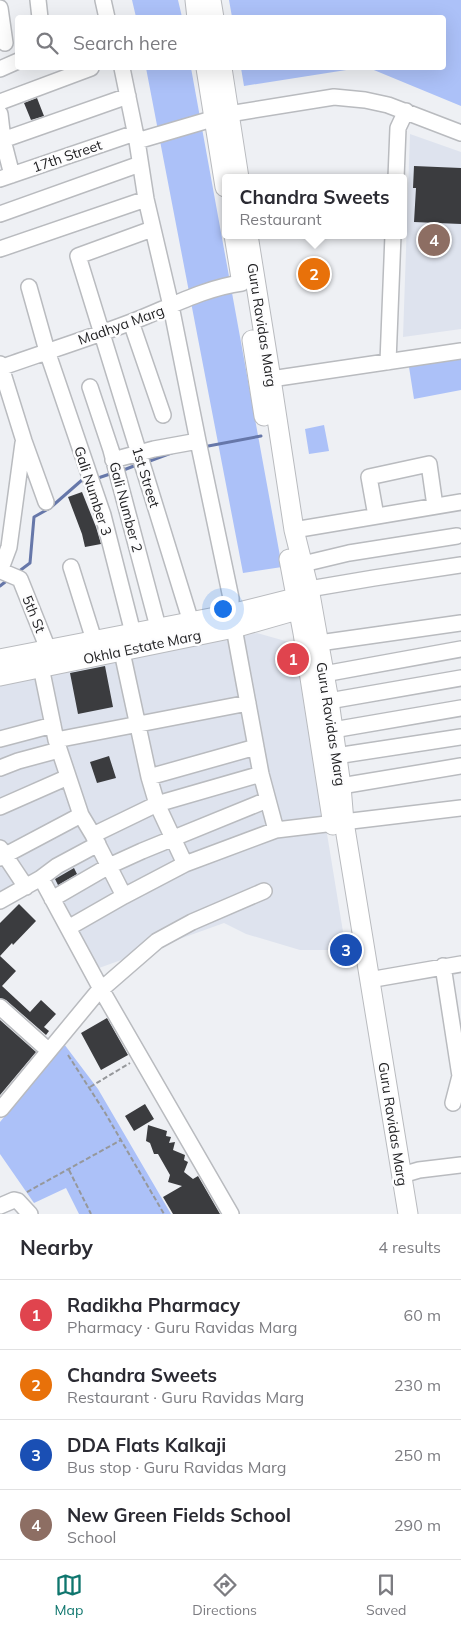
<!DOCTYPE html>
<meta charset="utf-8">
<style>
body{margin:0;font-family:Mulish,sans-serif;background:#f7f7f7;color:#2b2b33}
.you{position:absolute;left:222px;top:608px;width:18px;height:18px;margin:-12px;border:4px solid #fff;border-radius:50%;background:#1a73e8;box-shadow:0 0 0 8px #1a73e833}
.badge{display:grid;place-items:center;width:32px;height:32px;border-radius:50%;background:#0f766e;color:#fff;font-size:16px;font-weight:700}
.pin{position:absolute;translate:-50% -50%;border:2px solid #fff;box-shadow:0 1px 5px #0006}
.popup{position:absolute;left:222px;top:174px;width:185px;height:65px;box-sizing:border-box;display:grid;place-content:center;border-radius:5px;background:#fff;filter:drop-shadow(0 1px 4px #0005);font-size:16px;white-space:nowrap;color:#7c7c81}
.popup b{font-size:19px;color:#2b2b33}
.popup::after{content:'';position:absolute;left:50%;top:100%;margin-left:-10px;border:10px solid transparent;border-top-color:#fff}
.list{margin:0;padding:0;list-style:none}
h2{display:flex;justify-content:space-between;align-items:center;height:65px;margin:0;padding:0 20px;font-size:21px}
h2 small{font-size:16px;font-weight:400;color:#7c7c81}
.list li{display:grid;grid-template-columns:32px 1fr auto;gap:15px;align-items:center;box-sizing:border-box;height:70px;padding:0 20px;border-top:1px solid #e1e1e2}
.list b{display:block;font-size:19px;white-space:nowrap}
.list p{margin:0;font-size:16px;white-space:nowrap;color:#7c7c81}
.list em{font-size:16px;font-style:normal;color:#7c7c81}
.icon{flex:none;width:28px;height:28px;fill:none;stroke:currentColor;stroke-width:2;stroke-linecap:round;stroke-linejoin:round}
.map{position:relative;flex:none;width:461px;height:1214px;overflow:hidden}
.search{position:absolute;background:#fff;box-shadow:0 5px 20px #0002;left:15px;right:15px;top:15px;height:55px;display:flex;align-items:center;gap:12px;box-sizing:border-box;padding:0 18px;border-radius:5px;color:#7c7c81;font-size:19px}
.sheet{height:345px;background:#fff}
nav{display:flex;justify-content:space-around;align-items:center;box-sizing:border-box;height:70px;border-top:1px solid #e1e1e2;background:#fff;font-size:14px;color:#7c7c81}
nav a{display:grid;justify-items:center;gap:2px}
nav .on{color:#0f766e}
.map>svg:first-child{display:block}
</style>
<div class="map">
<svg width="461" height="1214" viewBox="0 0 461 1214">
<rect width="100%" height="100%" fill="#eef0f4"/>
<!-- built -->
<path fill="#dee3ee" d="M410,134l51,18v177l-58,8z
M257,633l39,11 50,306h-46l-54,-16 -22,-11 -125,45 -56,-91 -43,24v-216z"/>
<!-- green -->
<path fill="#acc1f8" d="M132,0h46l4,17h-46z
M229,0h232v106l-92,-38h75v-50l-212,-1z
M146,68h45l91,499 -39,6z
M241,68h118l-115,18z
M461,358v32l-47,9 -5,-32z
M324,425l5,26 -20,3 -4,-25z
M64,1044l34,45 73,125h-92l-13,-26 -32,15 -34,-49v-32z"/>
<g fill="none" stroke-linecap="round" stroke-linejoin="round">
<!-- stream -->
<path stroke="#6677a9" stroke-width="3" d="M203,447l58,-11
M147,462l27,-10
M121,471l18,-7
M95,479l18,-6
M18,572l12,-9 4,-46 16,-9 32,-28h4
M0,586l9,-7"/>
</g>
<!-- building -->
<path fill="#3b3c3f" d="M37,98l7,18 -13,4 -7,-17z
M414,166l47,2v56l-47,-2 2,-34h-3z
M82,492l14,35 5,17 -16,3 -3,-13 -14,-37z
M105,666l8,41 -35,7 -8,-41z
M109,756l7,22 -19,5 -7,-21z
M74,868l3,6 -19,11 -3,-6z
M19,904l17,17 -23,24 -1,-2 -12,13 16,15 -14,15 28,26 11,-12 15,14 -12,13 5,4 -3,4 -40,-35 -6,-2v-75z
M107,1018l21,37 -27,15 -20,-37z
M0,1020l36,32 -36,43z
M145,1104l9,15 -20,12 -9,-15z
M148,1125l19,6 -1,5 5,1 -2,6 6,-1 -2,8 12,5 -1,5 4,2 -4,10 9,7 5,-3 22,38h-47l-10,-17 19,-11 -14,-4 2,-7 -12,-21h-4l-4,-11 -4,-2z"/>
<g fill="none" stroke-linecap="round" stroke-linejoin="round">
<!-- minor casing -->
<g stroke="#b9bbbf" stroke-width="18">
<path id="minor" d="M38,0l2,18
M103,0l4,18
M0,8l5,35
M122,68l15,73 9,58 25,107 27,135 33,157v16
M0,69l18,-8
M0,102l91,-34
M0,114l3,26 9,35
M0,141l128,-45
M137,141l92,-27 105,-17 31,3 23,5 73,28
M396,178l2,-50 8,-17
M0,179l135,-46
M0,214l140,-50
M152,229l-74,27 113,366
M0,249l146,-50
M29,287l18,64 56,164 30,118
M131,322l32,93
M388,362l5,-127
M0,364l24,77 22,61
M0,368c45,-16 90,-30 134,-47 36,-14 70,-33 108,-38
M271,379l190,-28
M90,387l21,63 47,177
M113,460l41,-11 44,-8
M376,516l-7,-39 60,-13 6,42
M294,530l167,-28
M303,564l46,-11 108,-17
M71,567l23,73
M0,571l9,-24 14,-104
M1,571l19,8 28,70
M309,589l65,-11 87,-13
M234,628l27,146 15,56
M319,643l142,-20
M122,652l27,125 8,27 28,60
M41,667l15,73 25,75 12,20 31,61 61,-32 91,-34 185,-22
M324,674l137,-25
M329,701l132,-23
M333,730l128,-22
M0,739l53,-14
M56,740l192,-37
M336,756l125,-19
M0,768l18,-7 41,-11
M149,777l107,-30
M341,786l120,-20
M0,807l68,-30
M93,835l64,-31 104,-30
M0,848l26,39
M0,858l81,-43
M41,878l16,-12 41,-22
M52,899l57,-33 33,-15 125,-51
M0,901l41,-23 60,111 130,225
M68,928l56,-32
M443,966l17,110 -7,27
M369,980l92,-16
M0,1007l49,44
M1,1109l95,-115 61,-53 35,-19 72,-31
M402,1175l17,-5 42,-5
M0,1206l14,-6 4,1 12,13"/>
</g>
<!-- major casing -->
<g stroke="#b9bbbf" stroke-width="21">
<path id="major" d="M195,0l2,18
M211,0l3,18
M206,68l19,119
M222,68l17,110
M234,235l7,43
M248,235l23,144 23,151 16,64 19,107 12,85 3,36 64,392
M252,340l12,76
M289,559l14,74 30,192
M0,659l231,-45 76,-19
M0,676l234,-48 77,-22"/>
</g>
<!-- path -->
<path stroke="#96989b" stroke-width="2" stroke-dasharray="5 2.5" stroke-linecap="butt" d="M68,1055l36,56 60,103
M90,1087l40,-24
M69,1170l22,44
M27,1192l94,-52"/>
<!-- minor -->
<use href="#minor" stroke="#fff" stroke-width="15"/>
<!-- major -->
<use href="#major" stroke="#fff" stroke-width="19"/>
</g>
<g text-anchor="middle" stroke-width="5" stroke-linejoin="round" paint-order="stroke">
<!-- street labels -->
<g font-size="14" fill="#232325" stroke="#fdfdfe">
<text transform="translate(67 156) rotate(-19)" y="5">17th Street</text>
<text transform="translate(121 325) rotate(-20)" y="5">Madhya Marg</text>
<text transform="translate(262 325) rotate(81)" y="5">Guru Ravidas Marg</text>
<text transform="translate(146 477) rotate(73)" y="5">1st Street</text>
<text transform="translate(93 491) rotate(72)" y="5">Gali Number 3</text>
<text transform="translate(126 507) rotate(75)" y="5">Gali Number 2</text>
<text transform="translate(34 614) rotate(68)" y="5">5th St</text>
<text transform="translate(142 647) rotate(-12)" y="5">Okhla Estate Marg</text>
<text transform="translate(331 724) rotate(81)" y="5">Guru Ravidas Marg</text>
<text transform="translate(393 1124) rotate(81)" y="5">Guru Ravidas Marg</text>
</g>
</g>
</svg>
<div class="you"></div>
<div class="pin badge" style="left:293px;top:659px;background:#e0444e">1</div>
<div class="pin badge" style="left:314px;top:274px;background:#e8710a">2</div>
<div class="popup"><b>Chandra Sweets</b>Restaurant</div>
<div class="pin badge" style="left:346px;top:950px;background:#1a4fb4">3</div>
<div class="pin badge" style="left:434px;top:240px;background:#8d6e63">4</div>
<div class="search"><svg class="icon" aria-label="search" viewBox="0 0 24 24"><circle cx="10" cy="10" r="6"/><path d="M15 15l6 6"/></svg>Search here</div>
</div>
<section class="sheet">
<h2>Nearby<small>4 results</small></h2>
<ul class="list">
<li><span class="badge" style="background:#e0444e">1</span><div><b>Radikha Pharmacy</b><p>Pharmacy · Guru Ravidas Marg</p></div><em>60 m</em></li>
<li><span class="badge" style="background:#e8710a">2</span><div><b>Chandra Sweets</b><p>Restaurant · Guru Ravidas Marg</p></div><em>230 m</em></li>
<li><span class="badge" style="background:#1a4fb4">3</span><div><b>DDA Flats Kalkaji</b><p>Bus stop · Guru Ravidas Marg</p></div><em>250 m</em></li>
<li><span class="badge" style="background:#8d6e63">4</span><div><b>New Green Fields School</b><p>School</p></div><em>290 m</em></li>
</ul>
</section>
<nav>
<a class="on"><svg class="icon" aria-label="map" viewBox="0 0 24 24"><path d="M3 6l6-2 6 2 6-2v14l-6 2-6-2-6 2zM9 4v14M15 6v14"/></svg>Map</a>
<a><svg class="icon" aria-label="directions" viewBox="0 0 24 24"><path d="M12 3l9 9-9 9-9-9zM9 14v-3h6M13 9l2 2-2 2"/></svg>Directions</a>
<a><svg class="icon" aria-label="saved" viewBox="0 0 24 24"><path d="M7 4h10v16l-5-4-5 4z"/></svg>Saved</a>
</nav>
